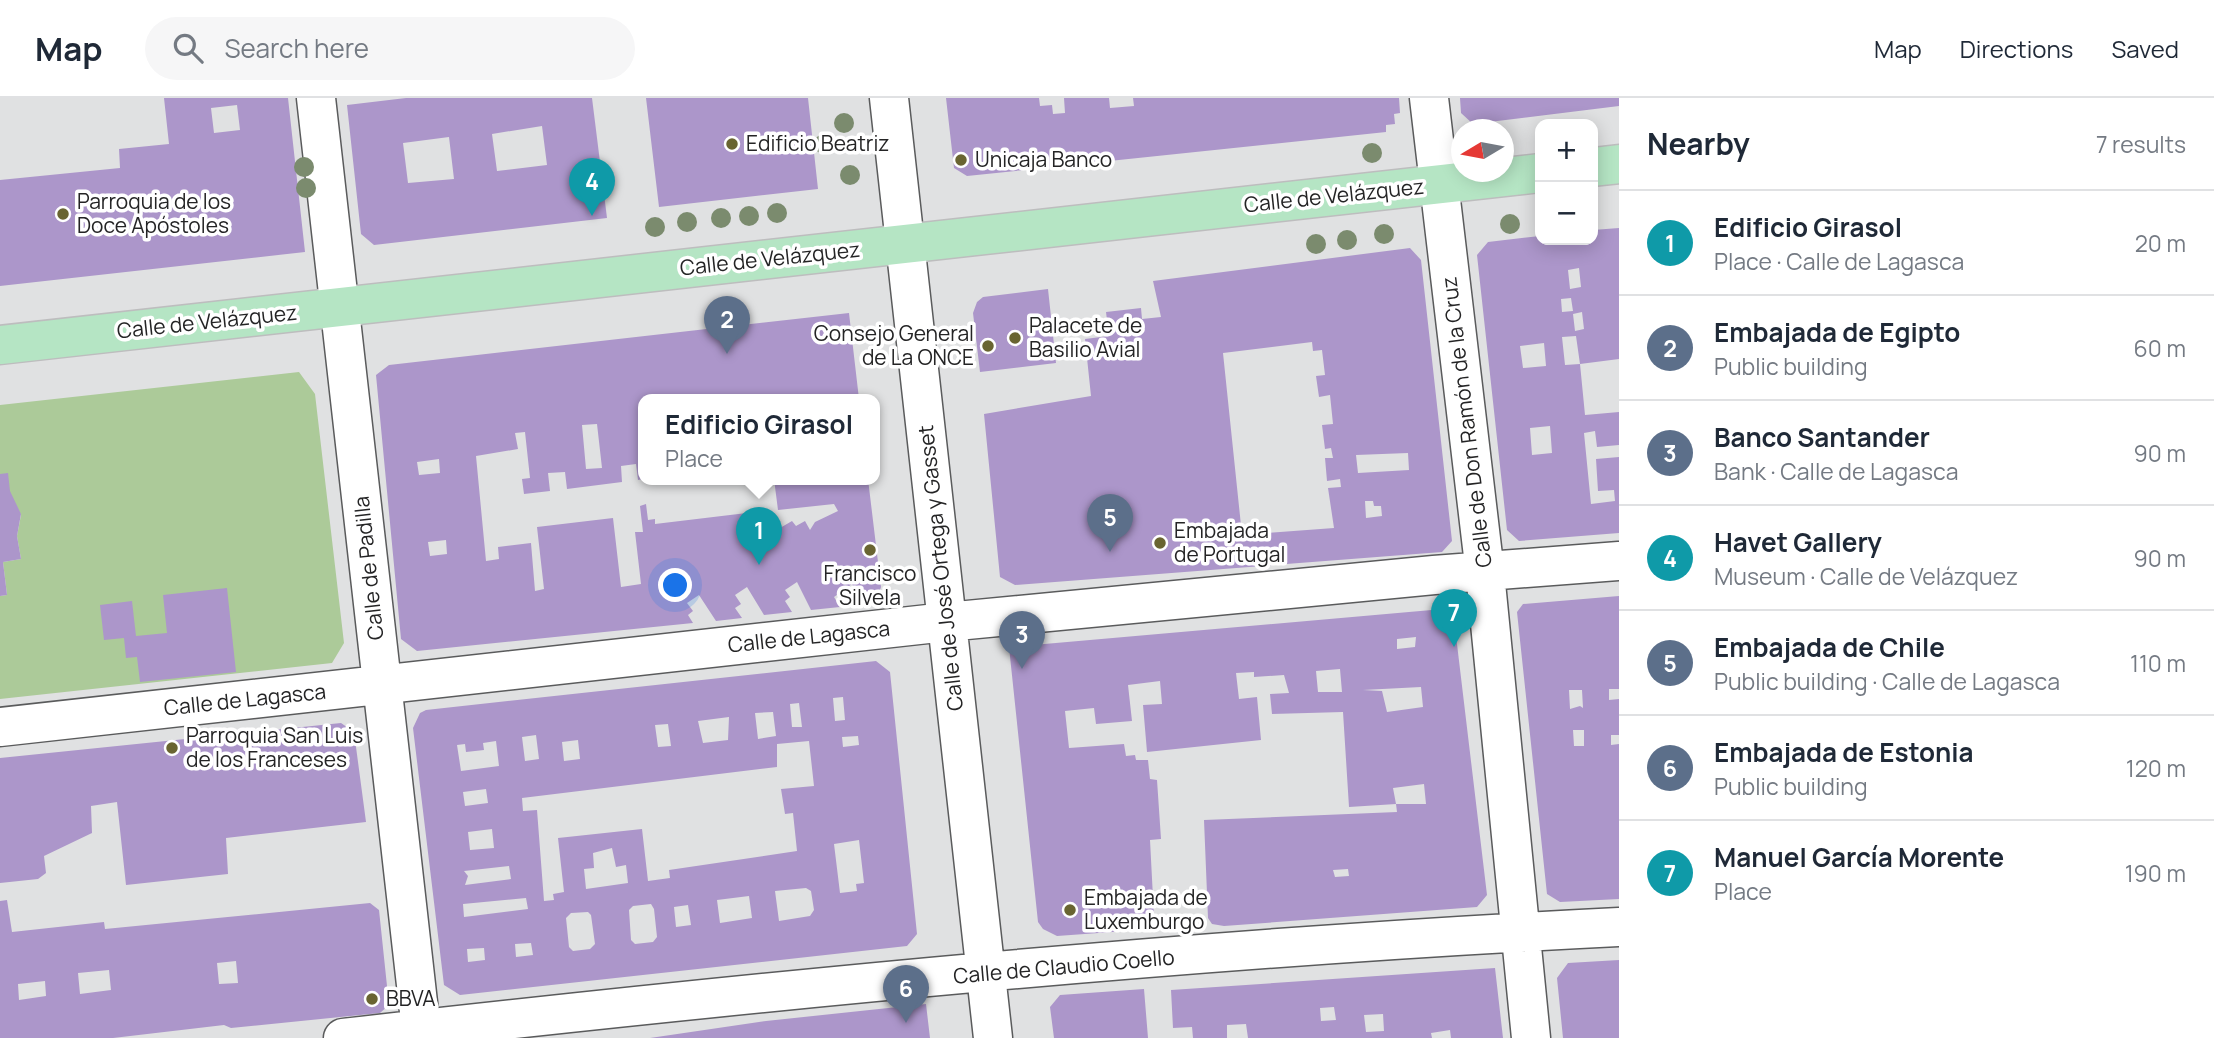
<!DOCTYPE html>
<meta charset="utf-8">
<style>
body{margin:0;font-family:Manrope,sans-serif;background:#f6f6f7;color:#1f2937}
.controls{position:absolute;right:21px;top:21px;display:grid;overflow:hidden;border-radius:14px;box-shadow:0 4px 18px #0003}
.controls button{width:63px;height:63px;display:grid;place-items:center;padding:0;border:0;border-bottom:2px solid #e0e1e3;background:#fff;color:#1f2937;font:35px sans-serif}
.compass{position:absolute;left:1451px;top:21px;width:63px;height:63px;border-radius:50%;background:#fff;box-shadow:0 4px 18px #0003;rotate:260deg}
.you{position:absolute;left:676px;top:488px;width:24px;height:24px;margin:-18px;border:5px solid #fff;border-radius:50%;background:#1a73e8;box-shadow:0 0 0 10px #1a73e833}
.badge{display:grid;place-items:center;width:46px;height:46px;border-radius:50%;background:#2563eb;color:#fff;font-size:23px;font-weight:700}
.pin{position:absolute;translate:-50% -58px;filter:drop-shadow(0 2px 4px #0008)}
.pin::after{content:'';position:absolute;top:37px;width:24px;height:21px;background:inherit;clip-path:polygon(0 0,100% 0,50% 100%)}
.popup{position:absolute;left:638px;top:296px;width:242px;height:91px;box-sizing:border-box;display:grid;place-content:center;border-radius:14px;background:#fff;filter:drop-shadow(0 2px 5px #0005);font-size:23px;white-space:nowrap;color:#747a83}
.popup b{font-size:26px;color:#1f2937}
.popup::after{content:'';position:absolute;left:50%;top:100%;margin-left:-14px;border:14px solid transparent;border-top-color:#fff}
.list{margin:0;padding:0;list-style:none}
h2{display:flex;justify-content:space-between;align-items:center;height:91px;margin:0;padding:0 28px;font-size:30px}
h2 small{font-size:23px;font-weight:400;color:#747a83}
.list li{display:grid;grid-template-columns:46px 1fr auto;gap:21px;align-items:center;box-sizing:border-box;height:105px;padding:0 28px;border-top:2px solid #e0e1e3}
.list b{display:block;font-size:26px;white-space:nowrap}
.list p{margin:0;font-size:23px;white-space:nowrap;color:#747a83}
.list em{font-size:23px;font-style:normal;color:#747a83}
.icon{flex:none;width:38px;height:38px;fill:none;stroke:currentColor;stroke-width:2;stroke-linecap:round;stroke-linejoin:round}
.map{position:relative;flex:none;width:1619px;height:940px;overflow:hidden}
header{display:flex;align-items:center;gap:42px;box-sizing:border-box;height:98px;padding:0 35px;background:#fff;border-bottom:2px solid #e0e1e3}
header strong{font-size:33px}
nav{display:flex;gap:38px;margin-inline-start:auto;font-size:24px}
.search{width:490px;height:63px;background:#f6f6f7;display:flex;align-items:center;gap:18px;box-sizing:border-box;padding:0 24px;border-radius:38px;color:#747a83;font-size:26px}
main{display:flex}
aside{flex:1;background:#fff}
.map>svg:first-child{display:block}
</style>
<header>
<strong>Map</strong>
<div class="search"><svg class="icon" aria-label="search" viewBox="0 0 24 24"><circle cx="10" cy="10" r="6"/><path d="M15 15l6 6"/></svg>Search here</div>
<nav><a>Map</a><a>Directions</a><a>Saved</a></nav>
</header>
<main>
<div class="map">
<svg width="1619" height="940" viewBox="0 0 1619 940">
<rect width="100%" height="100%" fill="#e0e1e2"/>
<!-- green -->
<path fill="#acca99" d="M299,274l16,22 29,249 -12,20 -332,36v-103l7,-1 -4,-33 18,-3 -4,-23 4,-21 -21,-41v-69z"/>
<!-- building -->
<path fill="#ac96ca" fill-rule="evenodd" d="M164,0h124l17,154 -305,34v-106l120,-12 -1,-19 50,-5zM237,7l3,25 -26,3 -3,-25z
M406,0h186l15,120 -233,27 -13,-11 -14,-129zM542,28l5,39 -50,6 -5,-37zM449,39l5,42 -46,4 -5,-40z
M646,0h162l10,91 -159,18z
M946,0h93l1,8 12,-1 1,9 12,-1 -1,-15h45l1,10 24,-2 -1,-8h266l1,15 -6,1 1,10 -9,1v7l-419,44 -13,-8z
M1460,0h159v8l-146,18 -12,-11z
M1619,130v131l-39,5 -4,-28 -14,1 3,28 15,-1 5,51 34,-3v33l-22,2 -2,-16 -11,2 7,71 24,-3 -1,-11 -16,1 -2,-32 23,-2v76l-100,8 -12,-11 -30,-275 11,-13 52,-6v4h53v-10zM1579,170l2,19 -11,2 -2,-19zM1571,200l2,13 -11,1 -1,-13zM1582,214l2,17 -9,2 -2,-17zM1544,245l2,23 -23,2 -3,-22zM1550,328l2,27 -20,2 -2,-27z
M1410,150l11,12 31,281 -10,11 -427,33 -15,-8 -16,-163 107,-18 -6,-57 24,-3 -3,-24 35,-4 1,11 19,-2 -8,-36zM1312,244l1,9 9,-1 3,25 -9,1 3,21 11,-2 3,29 -11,1 3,24 6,-1 2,10h-8l2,23 13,-2 1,8 -13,1 6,40 -92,7 -19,-182zM1408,355l1,17 -51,3 -2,-18zM1365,403h8l1,5h7l1,10 -16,2z
M1048,191l8,74 -76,9 -7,-59 4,-11 6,-5z
M849,215l10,86h-216v80l-5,1 -2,-16 -15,2 1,16 -55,7 -2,-17 -17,1 2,18 -26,3 -2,-15 8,-1 -5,-46 -10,1 3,16 -42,7 10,105 13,-2 -1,-12 33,-4 4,48 9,-2 -7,-62 76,-9 8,69 20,-3 -6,-52h8l-3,-26 6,-2 2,16 7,-1v5l100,-12 9,15 8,-4 8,5 12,-7 4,5 9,-5 5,9 5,-8 23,-11 -4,-7 -56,6 -4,-31h94l13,108 -5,16 -15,1 -9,-20 -18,13 6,10 -29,3 -14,-28 -12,8 5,7 -5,4 7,11 -28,3 -17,-28 -12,8 6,9 -6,4 7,10 -26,3 -17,-26 -12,8 6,8 -5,4 5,8 -276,28 -16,-12 -25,-264 13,-10zM597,326l5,44 -16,1 -4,-44zM439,361l1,14 -21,2 -2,-13zM446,442l1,14 -17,2 -2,-14z
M8,375l2,18 11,23 -4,22 4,23 -18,3 4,33 -7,1v-122z
M227,490l9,84 -96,10 -3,-25 -11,1 -2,-20 -20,2 -4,-35 32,-4 4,35 31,-3 -4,-38z
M1619,498v93h-10v11l10,-1v36h-8v10l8,-1v155l-59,3 -13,-8 -30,-282 6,-8zM1569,592h13l1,18 -3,-2 -10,3zM1573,632h11v16h-10z
M1443,511l11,10 33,276 -10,12 -253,19 -12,-2 -4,-6 -4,-98 193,-8 -1,-8h30l-2,-20 -31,4 3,16 -47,3 -6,-95 -71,2 -2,-20 19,-1 -5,-18 -30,2v-5l-18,1 3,26 18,-2 4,43 -114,12 -4,-47 19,-1 -2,-23 -32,4 4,36 -36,3 -2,-16 -29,3 4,37 55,-4 2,12 9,-1 1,5h12l2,19 7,1 4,59 -11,1 4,77 -14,13 -83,6 -14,-7 -5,-7 -29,-275zM1416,539l-1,10 -18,2v-10zM1340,571l2,23h-24l-2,-21zM1421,589l2,20 -36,5 -5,-21 -19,-1zM1348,771l1,7 -14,1 -2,-7z
M876,563l14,11 27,262 -10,12 -447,49 -16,-10 -31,-257 7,-15 6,-3zM843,599l2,23 -10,1 -2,-23zM799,605l3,24h-10l-2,-23zM773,614l3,24 -18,3 -3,-26zM729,619l-1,23 -25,3 -5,-22zM668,626l3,22 -13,1 -3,-22zM536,637l3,24 -14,2 -3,-24zM858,638l1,9 -16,2 -1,-10zM578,642l2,19 -16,2 -2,-19zM496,643l3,25 -38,5 -4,-26 8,-1 1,8 18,-2 -1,-7zM809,643l5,45 -33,3 4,25 8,-1 4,38 -128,19 1,8 -22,3 -6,-52 -84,9 6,54 -11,2 1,6 -10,1 -7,-91 -14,1 -1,-13 255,-31v-23zM486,691l2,14 -23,3 -2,-14zM492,731l2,19 -24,2 -2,-18zM859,742l5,43 -8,1 1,7 -17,2 -6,-49zM612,750l4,19 10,-2 2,18 -42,6 -2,-20 10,-1 -1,-15zM509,768l2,13 -46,6 3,-9 -4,-5zM806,790l5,3 3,19 -4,6 -31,5 -4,-30zM749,798l3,22 -32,5 -3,-23zM526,800l2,11 -64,8 -1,-13zM651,806l3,5 3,28 -4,5 -18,2 -4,-4 -2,-30 4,-4zM688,807l3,20 -15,2 -2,-20zM588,814l3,3 4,29 -5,5 -17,2 -4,-4 -3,-29 5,-5zM531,845l2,12 -17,2 -1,-13zM484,850l1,12 -17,2 -1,-13z
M341,625l13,9 12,90 -140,16 2,36 -102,11 -9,-83 -26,4 1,27 -48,23 2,17 -8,6 -38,4v-125z
M7,802l5,32 92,-10 1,7 265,-26 9,7 10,95 -9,8 -149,15 -7,-3 -111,13h-113v-137zM236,863l2,22 -19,1 -2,-21zM109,872l2,20 -31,4 -2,-21zM45,883l1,15 -27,4 -1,-16z
M1619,862v78h-56l-6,-60 11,-15z
M1495,870l8,70h-52l-1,-8 -19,3 1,5h-184l-2,-14 -19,1v13h-34l-1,-11 -19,1 -2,-38zM1334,909l2,13 -15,1 -1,-13zM1383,916l1,17 -18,1 -2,-17z
M1144,891l4,49h-94l-4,-31 10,-12z
M926,906l4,34h-280l116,-17z"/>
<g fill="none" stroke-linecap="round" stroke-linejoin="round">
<!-- minor casing -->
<g stroke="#5a5b5c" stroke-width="41">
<path id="minor" d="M316,0l106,940
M889,0l104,940
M1429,0l56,475 46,465
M0,629l946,-105 488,-47 185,-14
M343,940c424,-48 850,-90 1276,-111"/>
</g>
<!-- major casing -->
<g stroke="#bdbdbe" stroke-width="41">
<path id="major" d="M1593,69l26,-3
M0,247l1540,-172"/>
</g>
<!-- minor -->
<use href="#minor" stroke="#fff" stroke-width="38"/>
<!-- major -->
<use href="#major" stroke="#b5e5c4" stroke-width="38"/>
</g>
<!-- trees -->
<g fill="#7b8b6e">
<circle cx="844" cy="25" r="10"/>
<circle cx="824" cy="46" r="10"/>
<circle cx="1372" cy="55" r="10"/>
<circle cx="304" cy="69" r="10"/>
<circle cx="850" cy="77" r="10"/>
<circle cx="306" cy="90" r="10"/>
<circle cx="777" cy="115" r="10"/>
<circle cx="749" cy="118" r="10"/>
<circle cx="721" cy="120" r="10"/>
<circle cx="687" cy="124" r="10"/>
<circle cx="1510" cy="126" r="10"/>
<circle cx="655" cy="129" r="10"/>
<circle cx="1384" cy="136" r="10"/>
<circle cx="1347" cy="142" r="10"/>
<circle cx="1316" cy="146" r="10"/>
</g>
<!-- markers -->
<g fill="#696431" stroke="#fff" stroke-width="2.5">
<circle cx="732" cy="46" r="7"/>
<circle cx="961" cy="62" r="7"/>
<circle cx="63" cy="116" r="7"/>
<circle cx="1015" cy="240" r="7"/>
<circle cx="988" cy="248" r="7"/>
<circle cx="1160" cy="445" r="7"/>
<circle cx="870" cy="452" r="7"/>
<circle cx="172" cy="650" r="7"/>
<circle cx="1070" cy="812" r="7"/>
<circle cx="372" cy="901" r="7"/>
</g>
<g text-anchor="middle" stroke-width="7" stroke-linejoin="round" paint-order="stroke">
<!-- poi labels -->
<g font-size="21" fill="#242425" stroke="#fff" text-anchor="start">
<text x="746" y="53">Edificio Beatriz</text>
<text x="975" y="69">Unicaja Banco</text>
<text x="77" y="111">Parroquia de los<tspan x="77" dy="24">Doce Apóstoles</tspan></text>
<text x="1029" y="235">Palacete de<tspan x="1029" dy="24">Basilio Avial</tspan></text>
<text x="974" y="243" text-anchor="end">Consejo General<tspan x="974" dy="24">de La ONCE</tspan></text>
<text x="1174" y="440">Embajada<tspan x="1174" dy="24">de Portugal</tspan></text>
<text x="870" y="483" text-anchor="middle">Francisco<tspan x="870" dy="24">Silvela</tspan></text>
<text x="186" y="645">Parroquia San Luis<tspan x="186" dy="24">de los Franceses</tspan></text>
<text x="1084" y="807">Embajada de<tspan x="1084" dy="24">Luxemburgo</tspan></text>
<text x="386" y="908">BBVA</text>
</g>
<!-- street labels -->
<g font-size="21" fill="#242425" stroke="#fff">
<text transform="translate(1334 98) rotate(-6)" y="7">Calle de Velázquez</text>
<text transform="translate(770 161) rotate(-6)" y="7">Calle de Velázquez</text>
<text transform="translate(207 224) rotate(-6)" y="7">Calle de Velázquez</text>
<text transform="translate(1467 324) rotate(-97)" y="7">Calle de Don Ramón de la Cruz</text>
<text transform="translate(369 470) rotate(-96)" y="7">Calle de Padilla</text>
<text transform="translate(941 470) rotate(-96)" y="7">Calle de José Ortega y Gasset</text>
<text transform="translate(809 539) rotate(-6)" y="7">Calle de Lagasca</text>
<text transform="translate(245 602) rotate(-6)" y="7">Calle de Lagasca</text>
<text transform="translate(1064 869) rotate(-5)" y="7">Calle de Claudio Coello</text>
</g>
</g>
</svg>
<div class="controls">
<button>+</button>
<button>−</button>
</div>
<svg class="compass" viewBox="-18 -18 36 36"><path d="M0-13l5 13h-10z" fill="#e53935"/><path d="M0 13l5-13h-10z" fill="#747a83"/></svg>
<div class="you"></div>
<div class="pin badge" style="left:759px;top:467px;background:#0f9aa8">1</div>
<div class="popup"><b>Edificio Girasol</b>Place</div>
<div class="pin badge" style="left:727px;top:256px;background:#5c6f8a">2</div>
<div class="pin badge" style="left:1022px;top:571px;background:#5c6f8a">3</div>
<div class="pin badge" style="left:592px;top:118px;background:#0f9aa8">4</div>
<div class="pin badge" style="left:1110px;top:454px;background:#5c6f8a">5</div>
<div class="pin badge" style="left:906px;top:925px;background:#5c6f8a">6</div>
<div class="pin badge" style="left:1454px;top:549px;background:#0f9aa8">7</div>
</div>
<aside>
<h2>Nearby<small>7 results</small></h2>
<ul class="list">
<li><span class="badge" style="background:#0f9aa8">1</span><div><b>Edificio Girasol</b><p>Place · Calle de Lagasca</p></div><em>20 m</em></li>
<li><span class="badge" style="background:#5c6f8a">2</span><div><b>Embajada de Egipto</b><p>Public building</p></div><em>60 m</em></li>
<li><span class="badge" style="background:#5c6f8a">3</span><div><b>Banco Santander</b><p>Bank · Calle de Lagasca</p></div><em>90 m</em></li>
<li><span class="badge" style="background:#0f9aa8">4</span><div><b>Havet Gallery</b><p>Museum · Calle de Velázquez</p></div><em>90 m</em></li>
<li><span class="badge" style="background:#5c6f8a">5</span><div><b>Embajada de Chile</b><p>Public building · Calle de Lagasca</p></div><em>110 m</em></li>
<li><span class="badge" style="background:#5c6f8a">6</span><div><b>Embajada de Estonia</b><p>Public building</p></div><em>120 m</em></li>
<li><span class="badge" style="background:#0f9aa8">7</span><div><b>Manuel García Morente</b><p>Place</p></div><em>190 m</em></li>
</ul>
</aside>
</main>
